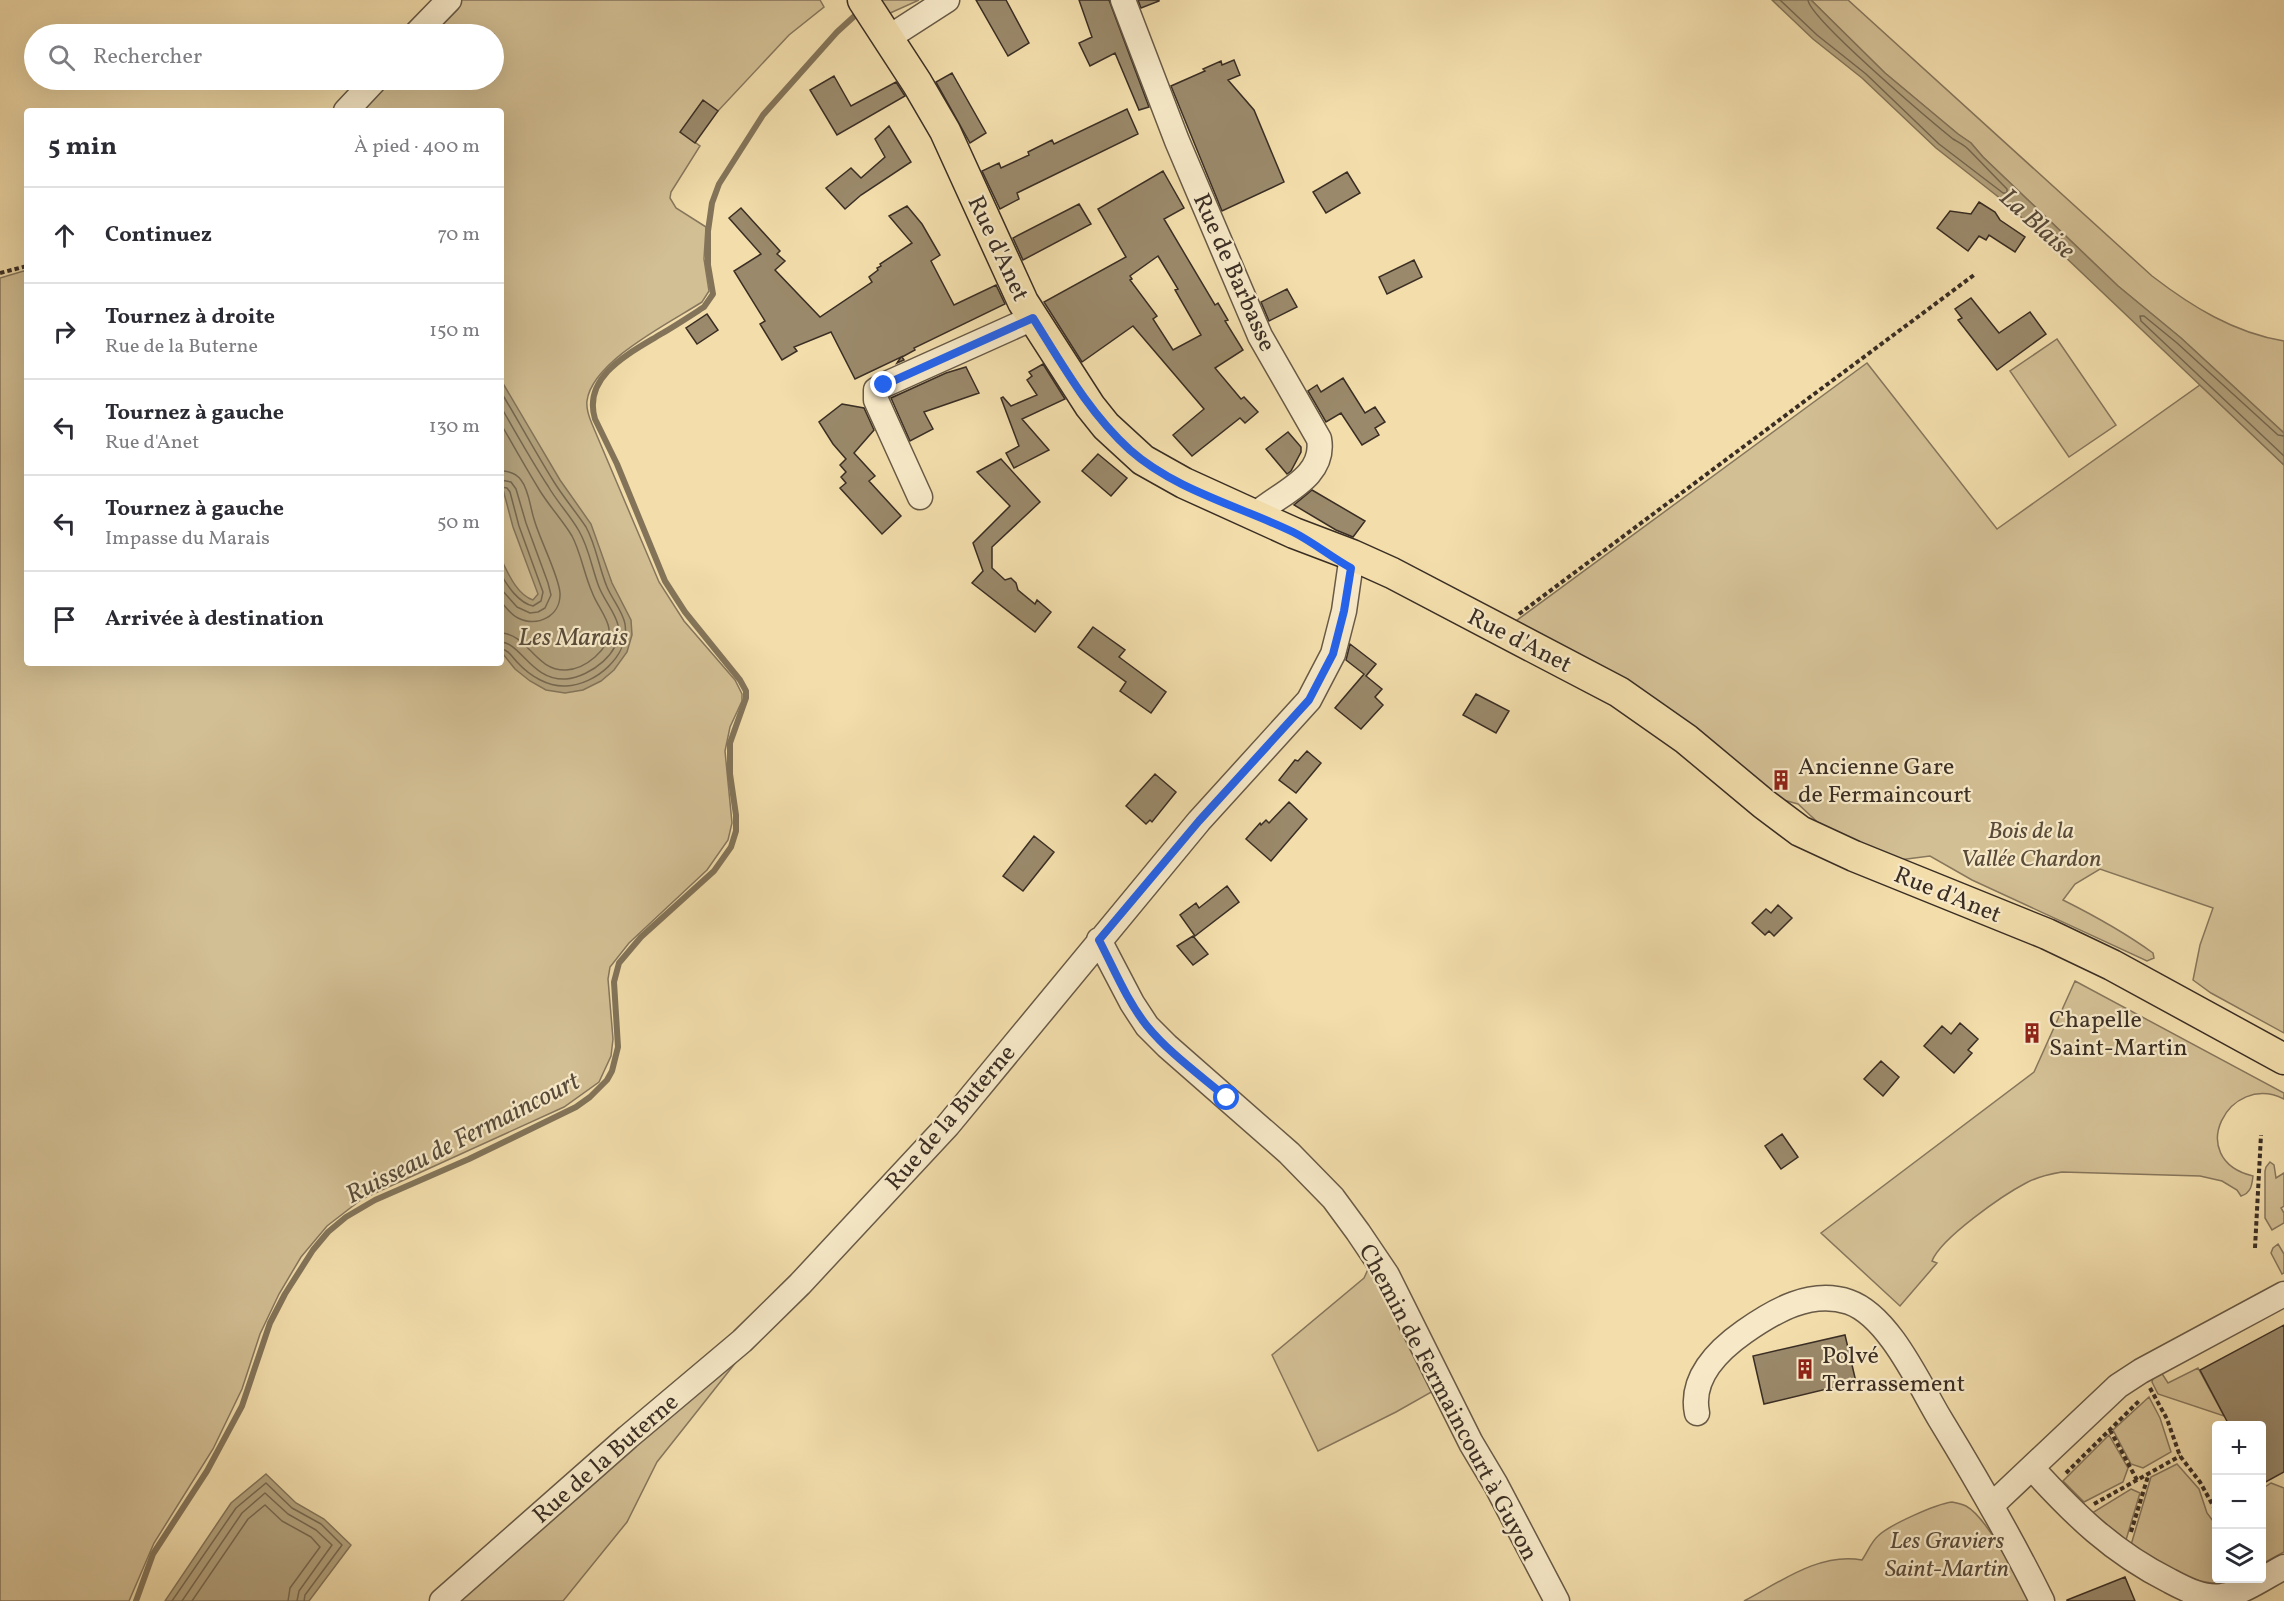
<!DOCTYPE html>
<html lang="fr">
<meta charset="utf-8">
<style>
body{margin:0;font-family:Vollkorn,serif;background:#f7f7f7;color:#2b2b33}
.controls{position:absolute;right:18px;bottom:18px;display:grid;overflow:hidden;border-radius:6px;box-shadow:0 6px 24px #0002}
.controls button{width:54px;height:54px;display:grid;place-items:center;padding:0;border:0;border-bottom:2px solid #e1e1e2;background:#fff;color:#2b2b33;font:30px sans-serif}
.stop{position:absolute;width:18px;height:18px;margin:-14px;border:4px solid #2563eb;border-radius:50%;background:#fff}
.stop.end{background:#2563eb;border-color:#fff;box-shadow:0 2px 6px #0008}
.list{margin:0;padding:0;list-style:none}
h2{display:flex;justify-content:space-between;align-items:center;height:78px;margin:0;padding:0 24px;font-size:26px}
h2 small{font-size:20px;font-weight:400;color:#7c7c81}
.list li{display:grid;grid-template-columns:39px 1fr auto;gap:18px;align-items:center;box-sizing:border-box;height:96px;padding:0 24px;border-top:2px solid #e1e1e2}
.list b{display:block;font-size:22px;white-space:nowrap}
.list p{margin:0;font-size:20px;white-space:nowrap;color:#7c7c81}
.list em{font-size:20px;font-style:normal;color:#7c7c81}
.icon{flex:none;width:33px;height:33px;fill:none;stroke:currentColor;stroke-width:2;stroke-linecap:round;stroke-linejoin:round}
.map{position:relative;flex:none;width:2284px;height:1601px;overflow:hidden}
.search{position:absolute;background:#fff;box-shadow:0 6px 24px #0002;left:24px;top:24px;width:480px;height:66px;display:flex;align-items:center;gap:15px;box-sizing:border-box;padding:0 21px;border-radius:33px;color:#7c7c81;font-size:22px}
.panel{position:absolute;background:#fff;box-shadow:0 6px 24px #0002;left:24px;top:108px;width:480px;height:558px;border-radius:6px}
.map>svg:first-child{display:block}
</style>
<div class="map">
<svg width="2284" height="1601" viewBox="0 0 2284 1601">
<rect width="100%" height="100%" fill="#f2ddab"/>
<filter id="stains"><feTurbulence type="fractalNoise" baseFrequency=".00333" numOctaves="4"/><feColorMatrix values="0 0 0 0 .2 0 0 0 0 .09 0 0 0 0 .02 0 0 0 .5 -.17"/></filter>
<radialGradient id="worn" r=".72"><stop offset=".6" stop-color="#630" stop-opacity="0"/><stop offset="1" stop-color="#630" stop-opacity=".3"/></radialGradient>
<!-- green -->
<path fill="#d3bf94" stroke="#86765c" stroke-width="1.5" d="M459,0h361l4,7 -35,28 -71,76 -37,21 19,14 -29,46 -1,6 6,10 30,19 -2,32 5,32 -7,11c-31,20 -110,59 -115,99 -1,8 2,16 5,23l67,158 25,39 51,59 7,14v7l-12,26 -5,24 7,72 -4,17 -21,30 -78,73 -19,24 -2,12 5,60 -2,17 -12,26 -35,25 -202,92 -35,27 -26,31 -22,37 -19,40 -18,55 -29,60 -59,94 -25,58h-129v-1323l27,-8v393h474v-552h-145l29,-31h109v-46h-67z
M878,0h41l-31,14z
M1811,0h37l304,276c39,30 82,57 132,65v92l-103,-95 -63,-52 -135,-129 -12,-14 -13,-9 -73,-61z
M2057,339l59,86 -47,32 -59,-86z
M1867,363l130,166 203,-144 84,80v568l-73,-40 -18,-13 7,-35 13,-37 -113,-39 -25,15 -12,16c32,16 61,32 90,53l1,5 -7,3 -175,-81 -42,-24 -31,4 -73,-30 -28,-26 -18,-5 -271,-173z
M2075,981l209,112v6c-55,-28 -101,60 -31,77 -1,9 -2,17 -12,20l-4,-6 -15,-9 -22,-5 -138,-4c-12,2 -25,5 -36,11 -23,12 -85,55 -94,78l5,2 -37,43 -79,-73 213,-161z
M2270,1162l4,3 2,13 8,-5v33l-3,2 3,5v10l-12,7 -7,-12v-47l1,-4z
M2278,1244l6,10v19l-2,1 -11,-21 2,-5z
M1370,1265l65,125 -39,22 -78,39 -46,-96 92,-77z
M744,1352l-87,110 -30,60 -64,79h-107z
M2198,1368l26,48 -66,-22 -6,-12 1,-4 8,-6 7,11z
M2149,1397l11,21 11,34 -28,16 -12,-4 -18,-34z
M2109,1435l19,33 -5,14 -39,20 -21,-21z
M2177,1464l22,25 8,24 9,12v53l19,1c-31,16 -78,-18 -104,-34l20,-68z
M2271,1483l13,5v64l-22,12v-75z
M2131,1489l9,4 -14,47 -34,-27z
M1952,1502c5,1 10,2 14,4 22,12 51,72 63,95h-285c36,-19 76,-49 118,-41 5,-7 9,-18 16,-24 11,-11 58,-32 74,-34z"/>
<!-- water -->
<path fill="#b3a27d" stroke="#837459" stroke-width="1.5" d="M1772,0h39l74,73 73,61 13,9 12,14 135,129 63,52 103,95v32l-224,-213 -59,-53 -65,-51 -74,-70 -49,-39z
M501,380l59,100 31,44 21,59 19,37 1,15 -5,17 -13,18 -13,11 -18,9 -18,3 -19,-3 -16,-9 -15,-12 -12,-15 -2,-95c7,14 16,36 32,41l5,-6 -25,-67 -12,-45z
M266,1474l30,29 28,16 27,26 -42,56h-144l66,-98z"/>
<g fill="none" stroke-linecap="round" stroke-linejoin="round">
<!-- shore -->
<path stroke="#766850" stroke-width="1.5" d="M1780,0l37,35 49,39 73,70 64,49h4v-4c-13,-13 -26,-27 -39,-40 -4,-4 -10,-7 -15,-10 -21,-17 -143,-120 -145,-139
M501,392c18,30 35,61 53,90 10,16 22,30 32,45 10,18 13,41 21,60 5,12 16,25 18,37 5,32 -30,61 -59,62 -18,1 -36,-10 -48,-23 -6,-6 -9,-13 -17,-14
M501,407c15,26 30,53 47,79 9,16 22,29 31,45 10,17 13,38 20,56 5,13 16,25 19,38 6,27 -28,52 -52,54 -34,2 -45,-36 -65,-37
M501,424c13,23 26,46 39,67 10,16 23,30 32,45 9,17 12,38 20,56 4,12 16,26 17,37 1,21 -24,40 -43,41 -31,1 -38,-36 -65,-37
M2284,436l-6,-1 -101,-92 -33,-27h-4l1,5 143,135
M501,471c8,0 15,2 20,9 8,10 9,27 13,39 5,19 25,57 26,74 1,23 -23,35 -42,25 -8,-4 -11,-10 -17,-16
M501,480l10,2 5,7 10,34 22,60 3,12 -6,13 -7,4 -8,1 -13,-6 -16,-18
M501,487l6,1 3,4 9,34 24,66 -2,9 -8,5c-14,-3 -26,-20 -32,-32
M172,1601l64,-93 30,-25 26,25 29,16 21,21 -37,50 -1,6
M182,1601l60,-88 23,-20 23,21 28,16 16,15 -33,46 -2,10
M192,1601l56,-82 17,-14 17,16 29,16 9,10 -30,41 -2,13"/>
<!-- stream -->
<path stroke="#837459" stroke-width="6" d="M136,1601l17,-47 54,-83 35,-65 28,-83 15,-29 28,-44 15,-18 18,-15 29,-17 94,-41 107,-52 14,-10 17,-17 5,-9 6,-24 -4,-65 5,-19 22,-26 73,-66 17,-24 5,-16v-16l-6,-41v-31l16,-45v-7l-6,-11 -55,-68 -20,-31 -48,-117 -22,-45c-13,-43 35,-66 66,-85 14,-8 29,-18 43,-27l9,-13 -5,-29v-34l4,-28 7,-19 44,-69 74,-83 23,-21"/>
</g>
<!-- building -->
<path fill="#9a896a" stroke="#3a2e24" stroke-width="1.5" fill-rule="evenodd" d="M976,0h30l23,43 -21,13z
M1079,0h30l40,107 -10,3 -24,-57 -25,13 -11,-23 13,-6z
M1138,0h21v1l-18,7z
M1234,60l6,15 -12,5 26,30 30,72 -62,29 -51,-125 34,-15 -2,-2 18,-8 1,4z
M952,73l34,60 -16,10 -34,-61z
M834,76l17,30 45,-24 9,14 -68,39 -27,-45z
M703,100l15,11 -23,32 -15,-11z
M1127,109l11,25 -121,59 2,6 -19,10 -18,-38 17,-8 2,5 28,-13 -1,-3 24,-12 2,4z
M889,126l22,36 -50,33 -16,14 -19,-21 25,-20 10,10 24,-21 -10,-18z
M1163,171l21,37 -20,11 51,86 3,-2 10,17 -3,1 18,29 -28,18 26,31 3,-2 14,15 -13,11 -5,-5 -48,38 -19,-21 31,-26 -71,-83 -51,36 -38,-60 82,-45 -28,-48zM1158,256l20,33 -3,1 26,45 -28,15 -20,-31 4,-3 -27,-36 2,-1 -2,-3z
M1347,172l13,21 -34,20 -13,-21z
M1979,202l16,10 5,8 25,17 -10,15 -26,-17 -3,5 -7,-4 -11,15 -31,-23 13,-17 21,3z
M1079,204l12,20 -68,36 -10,-22z
M907,206l15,18 18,31 -9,6 23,44 42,-20 9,19 -91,44 1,2 -13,7 2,3 -7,3 4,-6 -46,22 -24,-47 -37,15 3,4 -15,9 -22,-36 5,-3 -31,-50 27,-17 -32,-36 12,-10 39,43 -3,3 8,7 -10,9 45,47 52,-35 -3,-5 9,-7 -1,-2 4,-2 -1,-2 32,-21 -23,-27z
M1414,260l8,17 -35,17 -8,-17z
M1287,289l10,18 -28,14 -8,-19z
M1971,298l28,35 31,-21 16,22 -49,36 -39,-50 4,-2 -7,-9z
M707,314l11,16 -21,14 -11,-16z
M1043,364l22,35 -43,20 27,31 -35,18 -8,-15 13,-7 -18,-48 2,-1 8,9 26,-11 -10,-15 5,-4 -3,-4z
M966,367l13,26 -55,19 9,17 -23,12 -19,-43 55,-25z
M1343,378l22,35 10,-6 10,15 -10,6 4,7 -17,10 -21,-32 -15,9 -18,-31 9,-6 4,7z
M842,404l22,4 10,22 -20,23 21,23 -6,5 32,35 -19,18 -42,-46 6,-5 -5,-6 5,-5 -6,-7 6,-6 -13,-15 -14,-22z
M1288,432l13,15v5l-10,19 -4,3 -21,-25z
M1098,454l29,24 -16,18 -29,-25z
M1001,459l39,43 -48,45v21l13,12 6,-2 5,5 2,7 17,14 2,-4 14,12 -16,20 -63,-49 11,-12 -10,-28 37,-37 -33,-34z
M1312,490l53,31 -12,16 -17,-7 -42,-25z
M1093,627l32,23 -6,7 47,35 -15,21 -31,-22 6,-9 -48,-35z
M1350,644l26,20 -10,12 16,13 -7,8 8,8 -22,24 -26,-21 29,-34 -18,-14z
M1476,694l33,17 -13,22 -33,-18z
M1307,751l14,12 -25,30 -17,-13 16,-20 3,1z
M1155,774l21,18 -24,30 -2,-2 -4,4 -20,-18z
M1289,802l18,17 -36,42 -25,-22 14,-16 1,2 5,-5 3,3z
M1034,836l20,16 -31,39 -20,-15z
M1227,886l12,16 -44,34 -15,-21 16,-12 3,5z
M1778,905l14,13 -18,18 -5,-5 -4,4 -13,-12 14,-14 5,4z
M1193,936l15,18 -15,11 -16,-19z
M1960,1023l18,16 -10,11 4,3 -18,20 -30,-27 18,-20 9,8z
M1881,1061l18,16 -16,19 -19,-17z
M1782,1134l16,23 -17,12 -16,-23z
M2284,1325v147l-22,12v-59h-33l-29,-55z
M1845,1335l11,47 -92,22 -11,-48z
M2125,1577l10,24h-68v-1z"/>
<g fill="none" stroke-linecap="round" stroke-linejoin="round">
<!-- minor casing -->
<g stroke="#685a46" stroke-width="27">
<path id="minor" d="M1123,0l54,141 83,195 59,103c7,39 -40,54 -64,76
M416,34l33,-34
M888,38l59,-38
M346,111l29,-31
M920,497l-44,-97v-10l8,-5 149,-67
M1099,940l33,63 15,23 20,20 122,107 44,45 25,34 29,43 84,168 25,42 61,116
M1697,1413c-7,-34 20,-62 47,-81 30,-21 67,-43 105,-30 40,14 70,82 91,117 36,59 71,119 102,182
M2032,1468c43,47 80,84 138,113 15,8 34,18 52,15 21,-3 43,-19 62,-29
M1992,1505l126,-119 23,-15 143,-77
M442,1601l186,-164 114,-96 58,-57 148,-159 251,-304 110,-121 24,-46 11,-43 8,-56"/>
</g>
<!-- major casing -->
<g stroke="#3a2e24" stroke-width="33">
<path id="major" d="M863,0l54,83 28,48 78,171 67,104 16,20 37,34 41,23 110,50 58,22 40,18 227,119 67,47 78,65 36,27 54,25 193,78 65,31 172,94"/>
</g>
<!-- path -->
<path stroke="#3a2e24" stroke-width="4" stroke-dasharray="4.5 3" stroke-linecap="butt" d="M0,273l27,-7
M1519,614l455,-339
M2255,1248l6,-113
M2150,1388l17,31 13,37 20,26 16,29
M2110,1430l27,50
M2066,1473l74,-73
M2094,1504l86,-48
M2131,1532l18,-59"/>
<!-- minor -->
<use href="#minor" stroke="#f7e9c8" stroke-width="24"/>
<!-- major -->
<use href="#major" stroke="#f2ddab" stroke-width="30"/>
</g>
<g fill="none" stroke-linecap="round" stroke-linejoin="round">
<!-- route -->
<path stroke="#2563eb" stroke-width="8" d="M884,385l149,-67c29,46 56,95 97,132 45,40 109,56 163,82 20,10 38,25 58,36l-7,43 -11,43 -24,46 -110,121 -100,119c15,29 28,61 48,86 22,27 53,49 80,72"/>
</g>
<!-- icons -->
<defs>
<g id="building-bare" transform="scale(1.62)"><path d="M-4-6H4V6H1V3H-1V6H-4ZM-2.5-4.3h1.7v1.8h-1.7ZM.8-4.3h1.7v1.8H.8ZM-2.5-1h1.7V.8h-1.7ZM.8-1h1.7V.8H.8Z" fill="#8f2418" stroke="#f7e9c8" stroke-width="2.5" paint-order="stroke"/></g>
</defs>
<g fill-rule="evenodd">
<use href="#building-bare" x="1781" y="780"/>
<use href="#building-bare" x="2032" y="1033"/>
<use href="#building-bare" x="1805" y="1369"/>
</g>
<g text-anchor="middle" stroke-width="4.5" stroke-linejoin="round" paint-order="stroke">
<!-- street labels -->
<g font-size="24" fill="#3a2e24" stroke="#f7e9c8">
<text transform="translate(999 248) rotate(65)" y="8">Rue d'Anet</text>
<text transform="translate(1235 272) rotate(66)" y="8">Rue de Barbasse</text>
<text transform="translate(1520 640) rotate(27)" y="8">Rue d'Anet</text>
<text transform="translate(1948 894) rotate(22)" y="8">Rue d'Anet</text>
<text transform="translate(950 1117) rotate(-49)" y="8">Rue de la Buterne</text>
<text transform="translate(1449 1402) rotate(62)" y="8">Chemin de Fermaincourt à Guyon</text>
<text transform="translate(605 1458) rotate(-41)" y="8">Rue de la Buterne</text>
</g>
<!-- poi labels -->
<g font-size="24" fill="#3a2e24" stroke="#f7e9c8" text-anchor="start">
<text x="1798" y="774">Ancienne Gare<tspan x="1798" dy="28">de Fermaincourt</tspan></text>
<text x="2049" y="1027">Chapelle<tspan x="2049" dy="28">Saint-Martin</tspan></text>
<text x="1822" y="1363">Polvé<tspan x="1822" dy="28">Terrassement</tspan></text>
</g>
<!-- park labels -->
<g font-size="24" font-style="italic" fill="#594b3a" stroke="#f7e9c8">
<text x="2031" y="838">Bois de la<tspan x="2031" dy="28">Vallée Chardon</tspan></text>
<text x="1947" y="1548">Les Graviers<tspan x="1947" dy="28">Saint-Martin</tspan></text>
</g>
<!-- water labels -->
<g font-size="26" font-style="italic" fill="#584b3a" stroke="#f7e9c8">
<text transform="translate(2038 223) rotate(42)" y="9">La Blaise</text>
<text x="573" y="645">Les Marais</text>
<text transform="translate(462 1137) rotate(-27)" y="9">Ruisseau de Fermaincourt</text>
</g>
</g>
<rect width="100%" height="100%" filter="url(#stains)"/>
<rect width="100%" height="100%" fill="url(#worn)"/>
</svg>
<div class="controls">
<button>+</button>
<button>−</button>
<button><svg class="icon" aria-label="layers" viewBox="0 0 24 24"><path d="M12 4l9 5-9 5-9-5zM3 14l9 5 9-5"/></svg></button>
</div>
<div class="stop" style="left:1227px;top:1098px"></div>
<div class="stop end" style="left:884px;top:385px"></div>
<div class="search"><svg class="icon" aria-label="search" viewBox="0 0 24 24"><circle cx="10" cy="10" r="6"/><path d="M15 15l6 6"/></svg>Rechercher</div>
<section class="panel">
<h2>5 min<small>À pied · 400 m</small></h2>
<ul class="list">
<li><svg class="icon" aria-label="ahead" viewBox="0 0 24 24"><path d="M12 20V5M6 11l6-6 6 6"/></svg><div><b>Continuez</b></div><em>70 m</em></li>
<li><svg class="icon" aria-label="right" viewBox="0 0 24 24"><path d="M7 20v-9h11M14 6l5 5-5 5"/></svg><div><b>Tournez à droite</b><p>Rue de la Buterne</p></div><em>150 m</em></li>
<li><svg class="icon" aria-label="left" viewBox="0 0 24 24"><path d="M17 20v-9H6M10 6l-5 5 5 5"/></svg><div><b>Tournez à gauche</b><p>Rue d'Anet</p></div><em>130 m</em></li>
<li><svg class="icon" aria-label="left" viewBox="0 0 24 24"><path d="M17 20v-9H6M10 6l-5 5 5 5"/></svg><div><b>Tournez à gauche</b><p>Impasse du Marais</p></div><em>50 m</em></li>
<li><svg class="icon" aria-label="arrive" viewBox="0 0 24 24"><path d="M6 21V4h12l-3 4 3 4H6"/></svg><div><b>Arrivée à destination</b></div></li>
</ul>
</section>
</div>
